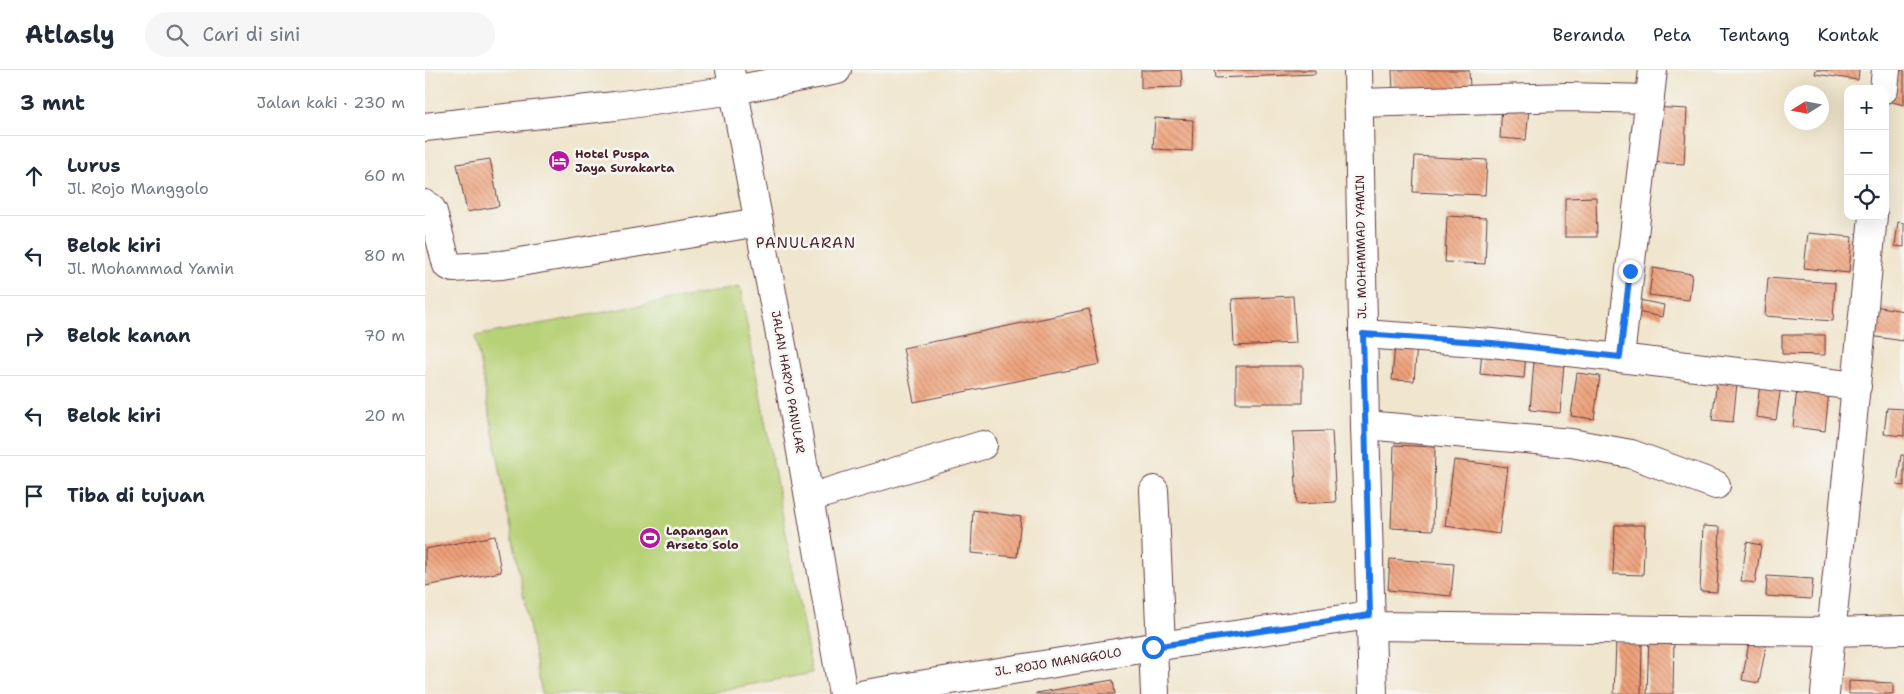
<!DOCTYPE html>
<html lang="id">
<meta charset="utf-8">
<style>
body{margin:0;font-family:"Shantell Sans",sans-serif;background:#f6f6f7;color:#1f2937}
.controls{position:absolute;right:15px;top:15px;display:grid;overflow:hidden;border-radius:10px;box-shadow:0 5px 20px #0002}
.controls button{width:45px;height:45px;display:grid;place-items:center;padding:0;border:0;border-bottom:1px solid #e0e1e3;background:#fff;color:#1f2937;font:25px sans-serif}
.compass{position:absolute;left:1359px;top:15px;width:45px;height:45px;border-radius:50%;background:#fff;box-shadow:0 5px 20px #0002;rotate:259deg}
.stop{position:absolute;width:15px;height:15px;margin:-11px;border:4px solid #1a73e8;border-radius:50%;background:#fff}
.stop.end{background:#1a73e8;border-color:#fff;box-shadow:0 1px 5px #0008}
.list{margin:0;padding:0;list-style:none}
h2{display:flex;justify-content:space-between;align-items:center;height:65px;margin:0;padding:0 20px;font-size:21px}
h2 small{font-size:16px;font-weight:400;color:#747a83}
.list li{display:grid;grid-template-columns:32px 1fr auto;gap:15px;align-items:center;box-sizing:border-box;height:80px;padding:0 20px;border-top:1px solid #e0e1e3}
.list b{display:block;font-size:19px;white-space:nowrap}
.list p{margin:0;font-size:16px;white-space:nowrap;color:#747a83}
.list em{font-size:16px;font-style:normal;color:#747a83}
.icon{flex:none;width:28px;height:28px;fill:none;stroke:currentColor;stroke-width:2;stroke-linecap:round;stroke-linejoin:round}
.map{position:relative;flex:none;width:1479px;height:624px;overflow:hidden}
header{display:flex;align-items:center;gap:30px;box-sizing:border-box;height:70px;padding:0 25px;background:#fff;border-bottom:1px solid #e0e1e3}
header strong{font-size:24px}
nav{display:flex;gap:28px;margin-inline-start:auto;font-size:18px}
.search{width:350px;height:45px;background:#f6f6f7;display:flex;align-items:center;gap:12px;box-sizing:border-box;padding:0 18px;border-radius:28px;color:#747a83;font-size:19px}
main{display:flex}
aside{flex:1;background:#fff}
.map>svg:first-child{display:block}
</style>
<header>
<strong>Atlasly</strong>
<div class="search"><svg class="icon" aria-label="search" viewBox="0 0 24 24"><circle cx="10" cy="10" r="6"/><path d="M15 15l6 6"/></svg>Cari di sini</div>
<nav><a>Beranda</a><a>Peta</a><a>Tentang</a><a>Kontak</a></nav>
</header>
<main>
<aside>
<h2>3 mnt<small>Jalan kaki · 230 m</small></h2>
<ul class="list">
<li><svg class="icon" aria-label="ahead" viewBox="0 0 24 24"><path d="M12 20V5M6 11l6-6 6 6"/></svg><div><b>Lurus</b><p>Jl. Rojo Manggolo</p></div><em>60 m</em></li>
<li><svg class="icon" aria-label="left" viewBox="0 0 24 24"><path d="M17 20v-9H6M10 6l-5 5 5 5"/></svg><div><b>Belok kiri</b><p>Jl. Mohammad Yamin</p></div><em>80 m</em></li>
<li><svg class="icon" aria-label="right" viewBox="0 0 24 24"><path d="M7 20v-9h11M14 6l5 5-5 5"/></svg><div><b>Belok kanan</b></div><em>70 m</em></li>
<li><svg class="icon" aria-label="left" viewBox="0 0 24 24"><path d="M17 20v-9H6M10 6l-5 5 5 5"/></svg><div><b>Belok kiri</b></div><em>20 m</em></li>
<li><svg class="icon" aria-label="arrive" viewBox="0 0 24 24"><path d="M6 21V4h12l-3 4 3 4H6"/></svg><div><b>Tiba di tujuan</b></div></li>
</ul>
</aside>
<div class="map">
<svg width="1479" height="624" viewBox="0 0 1479 624">
<defs>
<pattern id="building-back-hatch" width="6" height="6" patternUnits="userSpaceOnUse" patternTransform="scale(1.25)"><rect width="6" height="6" fill="#eea078"/><path d="M-1 5l2 2M0 0l6 6M5-1l2 2" fill="none" stroke="#c38263"/></pattern>
</defs>
<rect width="100%" height="100%" fill="#f6f6f2"/>
<filter id="ink" filterUnits="userSpaceOnUse"><feTurbulence type="fractalNoise" baseFrequency=".02" numOctaves="2"/><feDisplacementMap in="SourceGraphic" scale="10" xChannelSelector="R" yChannelSelector="G"/><feConvolveMatrix kernelMatrix="1 2 1 2 8 2 1 2 1" color-interpolation-filters="sRGB"/></filter>
<filter id="wash" filterUnits="userSpaceOnUse"><feTurbulence type="fractalNoise" baseFrequency=".0096" numOctaves="4" result="noise"/><feDisplacementMap in="SourceGraphic" scale="20" xChannelSelector="R" yChannelSelector="G"/><feGaussianBlur stdDeviation="1.12" result="paint"/><feColorMatrix in="noise" values="0 0 0 0 0 0 0 0 0 0 0 0 0 0 0 0 0 1.4 0 .05"/><feComposite in="paint" operator="in"/></filter>
<g filter="url(#wash)">
<rect width="100%" height="100%" fill="#f0e5cd"/>
<!-- grass -->
<path fill="#b7d177" stroke="#807851" d="M315,217l72,386 -111,21h-159l-67,-358z"/>
<g id="blocks">
<!-- building -->
<path fill="url(#building-back-hatch)" d="M716,0h40l1,17 -41,1z
M790,0h100v4l-99,4z
M967,0h77l1,18 -77,4z
M1391,0h43l-1,10 -43,-6z
M1470,0h9v35l-16,-4z
M1077,36l27,3 -3,31 -26,-2z
M1228,37l34,2 -3,55 -34,-2z
M730,48l38,2 -1,31 -39,-2z
M990,86l72,4 -2,35 -72,-3z
M65,89l9,47 -32,6 -10,-48z
M1171,127l1,40h-32v-39z
M1022,146l40,2 -2,46 -40,-2z
M1473,152l6,1v24l-9,-1z
M1383,163l44,4 -3,36 -45,-5z
M1228,198l39,6 -3,26 -40,-5z
M1343,208l67,5 -2,38 -68,-5z
M868,226l3,47 -62,3 -2,-47z
M1209,229l30,6 -2,12 -30,-6z
M1449,236l30,5 -1,30 -33,-5z
M664,239l11,55 -186,38 -11,-54z
M1357,265h43v20l-43,-1z
M970,273l22,2 -3,36 -22,-1z
M1057,280l44,3 -2,25 -44,-4z
M1109,291l30,2 -4,50 -30,-3z
M811,296h67v37h-67z
M1152,303l23,3 -6,43 -23,-3z
M1292,310l20,3 -4,39 -21,-2z
M1335,314l21,2 -5,34 -20,-3z
M1372,318l32,3 -4,40 -32,-4z
M1462,338l17,1v27l-20,-2z
M907,361l4,71 -39,2 -4,-72z
M969,375l41,2 -2,83 -42,-2z
M1476,385h3v31l-7,-1z
M1029,390l54,7 -9,67 -54,-8z
M548,440l48,7 -4,40 -46,-4z
M1190,455h30l-2,50 -30,-1z
M1278,456l17,1 -3,65 -17,-1z
M70,466l6,36 -76,14v-37z
M1322,472l14,3 -6,38 -14,-2z
M965,489l64,5 -3,32 -63,-6z
M1342,506l46,3 -2,20 -45,-3z
M1224,566h25l-1,58h-26z
M1191,572l26,1 -1,51h-27z
M1324,573l17,3 -7,37 -17,-3z
M688,610l2,14h-79v-1z
M1424,611l44,2v11h-44z"/>
</g>
</g>
<g filter="url(#ink)">
<use href="#blocks" fill-opacity="0" stroke="#633d43" stroke-width="1"/>
<g fill="none" stroke-linecap="round" stroke-linejoin="round">
<!-- minor casing -->
<g stroke="#633d43" stroke-width="30">
<path id="minor" d="M305,0l60,318 53,306
M1459,19l2,-19
M933,33l208,-6 84,2
M0,57l190,-21 119,-16 103,-20
M0,134l5,3 3,5 13,49 1,4 6,3 49,-3 257,-43
M938,264l129,9 365,43
M1195,287l33,-287
M940,355l206,18 60,11 85,31
M729,420l7,156
M384,428l174,-53
M945,556l461,6 73,-2
M728,577l2,47
M440,624l288,-47 217,-32
M1400,624l48,-478"/>
</g>
<!-- major casing -->
<g stroke="#633d43" stroke-width="30">
<path id="major" d="M933,0l7,355 8,269"/>
</g>
<!-- minor -->
<use href="#minor" stroke="#fff" stroke-width="28"/>
<!-- major -->
<use href="#major" stroke="#fff" stroke-width="28"/>
</g>
</g>
<g fill="none" stroke-linecap="round" stroke-linejoin="round" filter="url(#ink)">
<!-- route -->
<path stroke="#1a73e8" stroke-width="6" d="M728,577l217,-32 -7,-281 129,9 128,14 10,-86"/>
</g>
<!-- icons -->
<defs>
<g id="hotel-disc" transform="scale(1.125)"><circle r="9.5" fill="#b5179e" stroke="#f6f6f2"/><path d="M-6-4.5h1.5V1H6V5H4.5V3h-9V5H-6ZM-4 0a1.8 1.8 0 1 1 3.6 0ZM.5 0V-2.5h3Q6-2.5 6 0Z" fill="#fff"/></g>
<g id="stadium-disc" transform="scale(1.125)"><circle r="9.5" fill="#b5179e" stroke="#f6f6f2"/><path d="M0-5a6.5 5 0 1 0 0 10a6.5 5 0 1 0 0-10ZM-3.5-1.8h7v3.6h-7Z" fill="#fff"/></g>
</defs>
<g fill-rule="evenodd">
<use href="#hotel-disc" x="134" y="91"/>
<use href="#stadium-disc" x="225" y="468"/>
</g>
<g text-anchor="middle" stroke-width="5" stroke-linejoin="round" paint-order="stroke">
<!-- poi labels -->
<g font-size="12" font-weight="bold" fill="#4a1f2b" stroke="#f6f6f2" text-anchor="start">
<text x="150" y="88">Hotel Puspa<tspan x="150" dy="14">Jaya Surakarta</tspan></text>
<text x="241" y="465">Lapangan<tspan x="241" dy="14">Arseto Solo</tspan></text>
</g>
<!-- street labels -->
<g font-size="12" fill="#4a1f2b" stroke="#f6f6f2">
<text transform="translate(936 177) rotate(-91)" y="4">JL. MOHAMMAD YAMIN</text>
<text transform="translate(363 312) rotate(80)" y="4">JALAN HARYO PANULAR</text>
<text transform="translate(633 592) rotate(-9)" y="4">JL. ROJO MANGGOLO</text>
</g>
<!-- quarter labels -->
<g font-size="15" letter-spacing="1" fill="#4a1f2b" stroke="#f6f6f2">
<text x="381" y="178">PANULARAN</text>
</g>
</g>
</svg>
<div class="controls">
<button>+</button>
<button>−</button>
<button><svg class="icon" aria-label="locate" viewBox="0 0 24 24"><circle cx="12" cy="12" r="6"/><path d="M12 2v4M12 18v4M2 12h4M18 12h4"/></svg></button>
</div>
<svg class="compass" viewBox="-18 -18 36 36"><path d="M0-13l5 13h-10z" fill="#e53935"/><path d="M0 13l5-13h-10z" fill="#747a83"/></svg>
<div class="stop" style="left:728px;top:577px"></div>
<div class="stop end" style="left:1205px;top:201px"></div>
</div>
</main>
